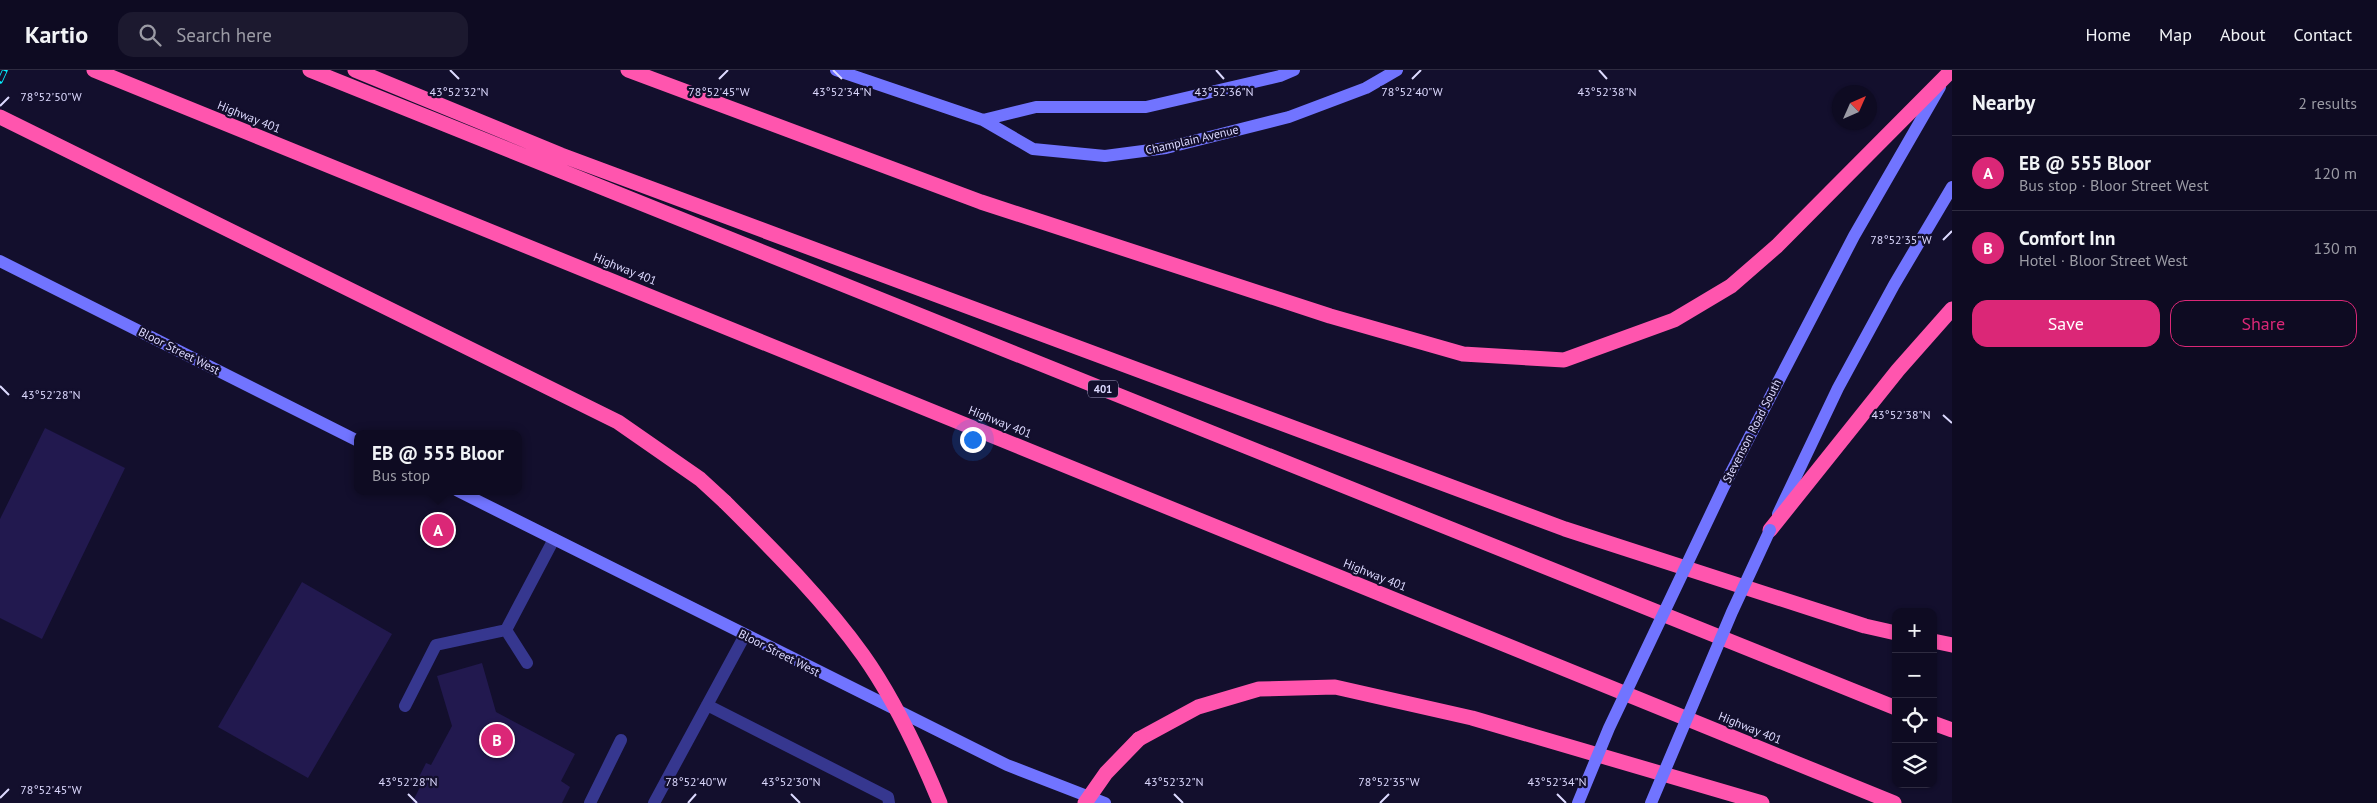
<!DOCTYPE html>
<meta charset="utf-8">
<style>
body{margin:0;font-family:"PT Sans",sans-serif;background:#1c192f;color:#f1f3f6}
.controls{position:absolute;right:15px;bottom:15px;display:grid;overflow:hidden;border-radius:10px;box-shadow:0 1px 4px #0004}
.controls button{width:45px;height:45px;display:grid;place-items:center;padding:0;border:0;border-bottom:1px solid #2e2b40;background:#0e0b22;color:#f1f3f6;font:25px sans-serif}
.compass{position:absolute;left:1832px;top:15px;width:45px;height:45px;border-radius:50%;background:#0e0b22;box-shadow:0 1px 4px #0004;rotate:45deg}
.you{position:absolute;left:972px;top:369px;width:18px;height:18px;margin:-12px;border:4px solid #fff;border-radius:50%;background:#1a73e8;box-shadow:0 0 0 8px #1a73e833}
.badge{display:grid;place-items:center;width:32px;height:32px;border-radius:50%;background:#db2777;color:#fff;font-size:16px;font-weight:700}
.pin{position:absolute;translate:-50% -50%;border:2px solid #fff;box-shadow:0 1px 5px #0006}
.popup{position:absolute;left:354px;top:360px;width:168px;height:65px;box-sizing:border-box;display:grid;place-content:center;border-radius:10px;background:#0e0b22;filter:drop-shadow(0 1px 4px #0005);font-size:16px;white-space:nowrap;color:#9b9ba5}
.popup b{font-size:19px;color:#f1f3f6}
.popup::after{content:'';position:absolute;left:50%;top:100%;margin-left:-10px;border:10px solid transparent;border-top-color:#0e0b22}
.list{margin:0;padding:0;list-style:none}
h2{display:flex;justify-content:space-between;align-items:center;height:65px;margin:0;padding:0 20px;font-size:21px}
h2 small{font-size:16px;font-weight:400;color:#9b9ba5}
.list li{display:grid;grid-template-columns:32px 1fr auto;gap:15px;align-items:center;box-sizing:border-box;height:75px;padding:0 20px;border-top:1px solid #2e2b40}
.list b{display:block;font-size:19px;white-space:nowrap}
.list p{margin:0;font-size:16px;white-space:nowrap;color:#9b9ba5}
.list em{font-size:16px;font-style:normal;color:#9b9ba5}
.actions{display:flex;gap:10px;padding:15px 20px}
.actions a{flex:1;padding:11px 0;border:1px solid #db2777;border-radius:15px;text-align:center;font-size:18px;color:#db2777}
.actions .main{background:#db2777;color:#fff}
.icon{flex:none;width:28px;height:28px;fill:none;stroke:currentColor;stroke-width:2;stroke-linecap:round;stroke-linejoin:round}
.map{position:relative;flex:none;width:1952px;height:733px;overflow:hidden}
header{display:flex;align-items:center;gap:30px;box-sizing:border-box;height:70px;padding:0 25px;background:#0e0b22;border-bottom:1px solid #2e2b40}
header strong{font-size:24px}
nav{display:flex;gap:28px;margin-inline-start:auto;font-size:18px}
.search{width:350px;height:45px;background:#1c192f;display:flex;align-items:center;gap:12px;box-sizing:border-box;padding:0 18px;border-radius:15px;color:#9b9ba5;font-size:19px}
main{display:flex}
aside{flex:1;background:#0e0b22}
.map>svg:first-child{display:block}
</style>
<header>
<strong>Kartio</strong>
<div class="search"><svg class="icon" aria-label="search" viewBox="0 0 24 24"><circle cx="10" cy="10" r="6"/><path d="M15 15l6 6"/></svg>Search here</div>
<nav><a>Home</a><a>Map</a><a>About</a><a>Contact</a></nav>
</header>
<main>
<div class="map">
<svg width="1952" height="733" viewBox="0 0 1952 733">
<rect width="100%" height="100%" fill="#130f2d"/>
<!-- building -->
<path fill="#22194f" d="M45,358l80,40 -83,171 -42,-21v-99z
M302,512l90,52 -84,144 -90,-51z
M482,593l14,49 79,42 -14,27 9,6 -8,16h-150l12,-24 -5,-2 7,-14 5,2 21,-39 -15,-50z"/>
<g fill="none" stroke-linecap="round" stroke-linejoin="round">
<!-- lane -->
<path stroke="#36378f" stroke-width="12" d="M506,560l48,-91
M506,560l21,33
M707,635l181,92 1,6
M405,636l31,-61 70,-15
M590,733l31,-63
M654,733l91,-168"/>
<!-- secondary -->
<path stroke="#7174ff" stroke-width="12" d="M836,0l147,50 50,29 72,7 61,-8 123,-31 77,-29 31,-18
M983,50l53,-13h110l134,-31 14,-6
M0,191l358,180
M1725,414l129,-248 86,-149
M458,421l549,274 98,38
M1778,444l60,-126 56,-103 58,-98"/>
<!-- highway -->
<path stroke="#ff55ae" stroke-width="15" d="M94,0l1800,733
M310,0l1586,638
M355,0l206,85 1004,374 300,97 31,7
M628,0l353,132 349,114 133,38 101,6 110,-40 57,-34 46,-40 170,-171
M0,47l618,305 82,57 25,23
M1770,460l128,-160 54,-61
M1933,571l19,4
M1933,653l19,7
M1139,669l59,-32 61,-18 76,-2 137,31 290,85"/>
<!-- rail casing -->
<g stroke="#06f1ff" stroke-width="5.5">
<path id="rail" d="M0,11l5,-11"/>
</g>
<!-- rail -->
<use href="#rail" stroke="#130f2d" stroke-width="4" stroke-dasharray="11" stroke-linecap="butt"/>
<!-- secondary-bridge -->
<path stroke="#7174ff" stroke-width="12" d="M1578,733l31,-75 116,-244
M1651,733l81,-191 38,-82"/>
<!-- highway-bridge -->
<path stroke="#ff55ae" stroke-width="15" d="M725,432c48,48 98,97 138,153 32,45 56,97 77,148
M1085,733l21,-30 33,-34"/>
</g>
<!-- ticks -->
<path fill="none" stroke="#dddaff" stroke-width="2" d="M450,0l9,9M833,0l9,9M1216,0l8,9M1599,0l8,9M719,9l9,-9M1412,9l9,-9M0,36l9,-9M1943,170l9,-9M0,316l9,9M1943,345l9,8M408,724l9,9M791,724l9,9M1174,724l9,9M1557,724l9,9M0,728l9,-9M688,733l8,-9M1380,733l9,-9"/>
<g text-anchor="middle" stroke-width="4.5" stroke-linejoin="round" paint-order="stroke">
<!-- shield labels -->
<rect fill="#130f2d" stroke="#a09dc0" stroke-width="1" x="1088" y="310.5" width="30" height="17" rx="4"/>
<g font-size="11" font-weight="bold" fill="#dddaff">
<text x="1103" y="323">401</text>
</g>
<!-- street labels -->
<g font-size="12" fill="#dddaff" stroke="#130f2d">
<text transform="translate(249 47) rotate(22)" y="4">Highway 401</text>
<text transform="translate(1192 70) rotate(-13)" y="4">Champlain Avenue</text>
<text transform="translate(625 199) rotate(22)" y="4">Highway 401</text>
<text transform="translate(179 281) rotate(27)" y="4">Bloor Street West</text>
<text transform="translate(1000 352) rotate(22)" y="4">Highway 401</text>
<text transform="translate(1752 361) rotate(-63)" y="4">Stevenson Road South</text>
<text transform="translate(1375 505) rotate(22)" y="4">Highway 401</text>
<text transform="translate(779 583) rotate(27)" y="4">Bloor Street West</text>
<text transform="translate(1750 658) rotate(22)" y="4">Highway 401</text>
</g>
</g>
<g font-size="12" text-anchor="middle" fill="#dddaff" stroke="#130f2d" stroke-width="4.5" stroke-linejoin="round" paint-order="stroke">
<text x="459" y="26">43°52'32"N</text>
<text x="842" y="26">43°52'34"N</text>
<text x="1224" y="26">43°52'36"N</text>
<text x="1412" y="26">78°52'40"W</text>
<text x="1607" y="26">43°52'38"N</text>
<text x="719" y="26">78°52'45"W</text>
<text x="51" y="31">78°52'50"W</text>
<text x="1901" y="174">78°52'35"W</text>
<text x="51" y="329">43°52'28"N</text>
<text x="1901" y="349">43°52'38"N</text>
<text x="1389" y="716">78°52'35"W</text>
<text x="408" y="716">43°52'28"N</text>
<text x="696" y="716">78°52'40"W</text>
<text x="791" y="716">43°52'30"N</text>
<text x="1174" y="716">43°52'32"N</text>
<text x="1557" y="716">43°52'34"N</text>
<text x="51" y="724">78°52'45"W</text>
</g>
</svg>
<div class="controls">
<button>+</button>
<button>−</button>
<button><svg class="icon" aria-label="locate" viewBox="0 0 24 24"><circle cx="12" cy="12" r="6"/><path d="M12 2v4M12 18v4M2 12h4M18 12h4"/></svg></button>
<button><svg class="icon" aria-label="layers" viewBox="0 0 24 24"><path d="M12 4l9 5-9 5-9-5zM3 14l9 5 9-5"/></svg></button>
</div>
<svg class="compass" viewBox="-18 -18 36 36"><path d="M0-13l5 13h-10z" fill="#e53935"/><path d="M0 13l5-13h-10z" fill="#9b9ba5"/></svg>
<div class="you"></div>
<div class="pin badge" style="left:438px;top:460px">A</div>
<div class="popup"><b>EB @ 555 Bloor</b>Bus stop</div>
<div class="pin badge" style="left:497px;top:670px">B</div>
</div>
<aside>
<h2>Nearby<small>2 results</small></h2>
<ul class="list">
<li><span class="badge">A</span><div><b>EB @ 555 Bloor</b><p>Bus stop · Bloor Street West</p></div><em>120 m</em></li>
<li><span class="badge">B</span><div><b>Comfort Inn</b><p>Hotel · Bloor Street West</p></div><em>130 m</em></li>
</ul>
<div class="actions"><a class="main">Save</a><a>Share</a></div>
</aside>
</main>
